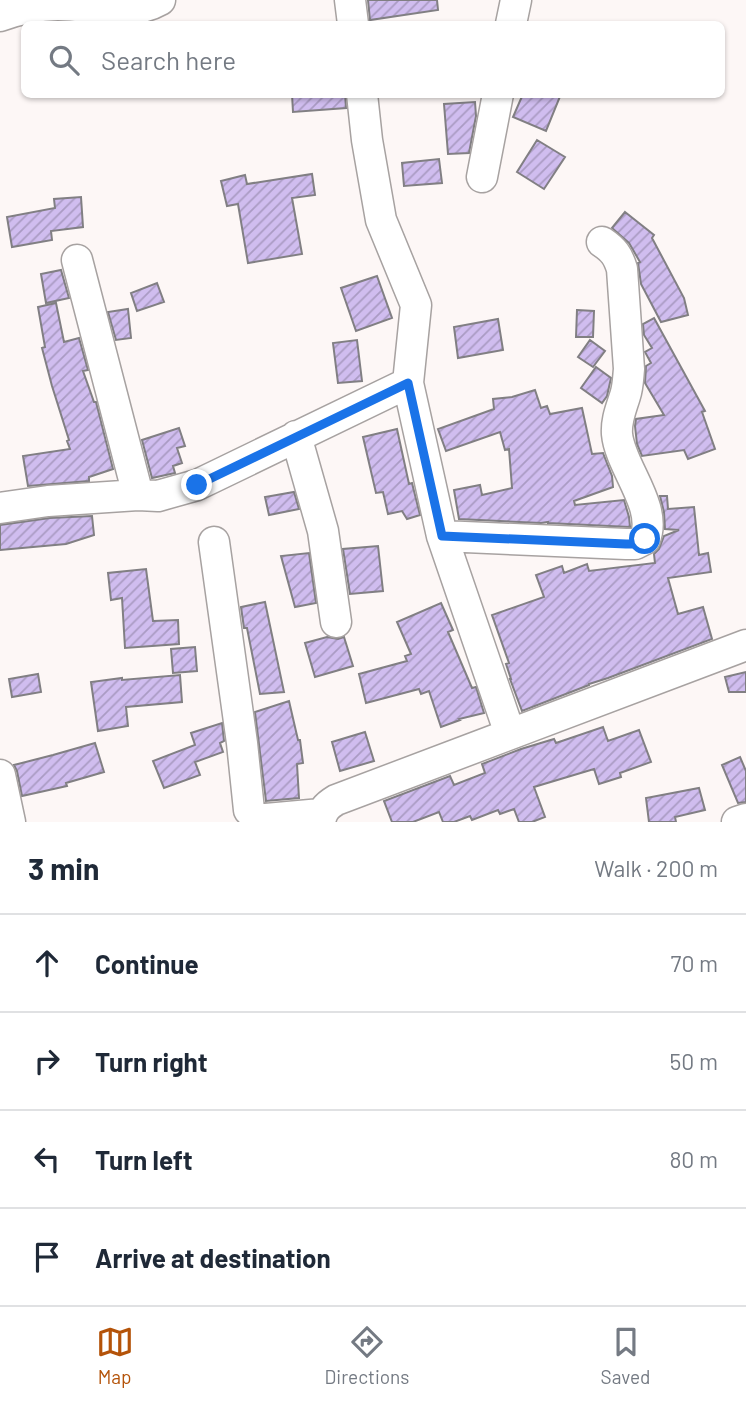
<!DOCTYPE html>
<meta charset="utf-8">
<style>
body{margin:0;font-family:Barlow,sans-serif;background:#f2f2f3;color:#1f2937}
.stop{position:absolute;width:21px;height:21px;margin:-16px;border:5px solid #1a73e8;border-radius:50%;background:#fff}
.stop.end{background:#1a73e8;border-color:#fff;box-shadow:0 2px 7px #0008}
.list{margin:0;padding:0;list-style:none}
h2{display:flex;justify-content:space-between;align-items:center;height:91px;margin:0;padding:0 28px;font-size:30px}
h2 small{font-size:23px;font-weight:400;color:#747a83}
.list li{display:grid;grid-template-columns:46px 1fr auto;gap:21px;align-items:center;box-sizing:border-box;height:98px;padding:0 28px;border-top:2px solid #e0e1e3}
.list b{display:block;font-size:26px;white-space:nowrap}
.list em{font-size:23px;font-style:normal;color:#747a83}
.icon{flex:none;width:38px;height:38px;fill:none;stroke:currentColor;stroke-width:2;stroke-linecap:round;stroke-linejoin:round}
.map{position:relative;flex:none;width:746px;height:822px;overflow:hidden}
.search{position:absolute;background:#fff;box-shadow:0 2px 5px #0004;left:21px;right:21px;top:21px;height:77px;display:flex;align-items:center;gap:18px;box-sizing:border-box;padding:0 24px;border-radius:10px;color:#747a83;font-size:26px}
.sheet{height:483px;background:#fff}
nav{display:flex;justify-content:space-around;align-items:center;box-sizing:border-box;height:98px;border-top:2px solid #e0e1e3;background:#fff;font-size:19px;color:#747a83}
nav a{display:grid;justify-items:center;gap:4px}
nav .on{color:#b45309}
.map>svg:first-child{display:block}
</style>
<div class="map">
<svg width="746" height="822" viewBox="0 0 746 822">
<defs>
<pattern id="building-hatch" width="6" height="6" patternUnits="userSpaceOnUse" patternTransform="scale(1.75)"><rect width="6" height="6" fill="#d0bdef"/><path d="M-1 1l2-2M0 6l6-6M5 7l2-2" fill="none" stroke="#aa9bc3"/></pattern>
</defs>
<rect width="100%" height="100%" fill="#fdf7f6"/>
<!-- building -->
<path fill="url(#building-hatch)" stroke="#817f83" stroke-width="2" d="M368,0h69l1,10 -68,10z
M292,94h53l1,14 -53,4z
M523,94h38l-15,37 -33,-14z
M475,102l1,14 -7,37 -21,1 -4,-50z
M537,140l28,17 -21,32 -27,-17z
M439,159l3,24 -38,3 -2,-23z
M312,174l3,21 -23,3 10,56 -54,9 -10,-59 -11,2 -6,-25 24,-6 2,9z
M81,197l2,30 -32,4 1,9 -40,7 -5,-30 48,-9 -1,-9z
M625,212l29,23 -2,3 32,60 4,17 -27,7 -20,-38 -3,-21 2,-1 -11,-19 -17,-15z
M61,270l8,28 -23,5 -5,-29z
M377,276l15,42 -36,13 -15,-43z
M157,283l7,19 -27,9 -6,-18z
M56,303l8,39 15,-4 9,32 -5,1 11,31h2l17,67 -24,8v4l-61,5 -5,-30 47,-7 -3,-8 2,-1 -17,-54 -10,-38 3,-1 -7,-40z
M128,309l3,29 -15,2 -8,-28z
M577,310l17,1 -1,26h-17z
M654,318l51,93 -3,1 13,37 -27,10 -4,-9 -42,6 -5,-12 -2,-18 1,-7 28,-4 -19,-32 1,-17 5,-3 -6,-11 7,-4 -8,-13 -1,-11z
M498,319l5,31 -45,8 -4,-31z
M357,340l5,41 -24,2 -5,-40z
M590,340l15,11 -12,16 -15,-10z
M596,367l15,11 -4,18 -5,7 -21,-15z
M535,390l6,18 6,-2 3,8 32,-6 10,46 11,-1 9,23 1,11 -39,14 1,4 49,-5 5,17 1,10 -82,-4v-1l-7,1 -82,-4 -5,-29 26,-5 2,10 30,-7 -3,-39 -4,1 -5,-18 -54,19 -8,-22 56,-20 -1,-10 19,-2z
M179,428l6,18 -8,2 5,15 -9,3 2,7 -23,5 -10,-38z
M397,429l12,55 3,-1 8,32 -13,4 -5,-8 -14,3 -5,-22 -7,1 -13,-56z
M294,492l5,17 -30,6 -4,-18z
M660,496h7l1,13 26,-2 5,48 9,-2 3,19 -43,6 10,36 25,-7 9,32 -104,39 -19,6v1l-67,26 -12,-32h1l-5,-15 3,-1 -17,-48 52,-18 -8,-22 26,-9 2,7 23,-9 2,7 66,-8 -1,-9 5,-5 5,-13 15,-6 -14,-1 -1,-17z
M92,516l2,19 -28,9 -66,6v-25l50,-7z
M378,546l5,45 -33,3 -7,-45z
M309,553l7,50 -21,4 -14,-51z
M146,569l7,52 25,-1 1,24 -54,4 -3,-50 -11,2 -3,-27z
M265,602l19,90 -24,2 -13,-66h-3l-3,-21z
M441,603l12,27 -5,2 24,56 4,-1 8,26 -25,6 1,1 -19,7 -12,-36 -8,3 -2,-5 -53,14 -7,-29 48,-13 -2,-5 6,-2 -14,-32z
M327,637l11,2 6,-2 9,29 -38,11 -10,-34z
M195,647l2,24 -24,2 -2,-24z
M746,672v20h-17l-4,-15z
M38,674l3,18 -29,5 -3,-18z
M180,675l2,27 -56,5 2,19 -30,5 -7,-49 31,-4v2z
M289,701l9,39h2l3,23 -6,1 2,34 -33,3 -11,-89z
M222,723l2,18 -4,2 3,9 -28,10 5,13 -36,13 -11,-27 42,-16 -4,-12z
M603,727l5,14 31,-11 12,32 -31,11 1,4 -22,7 -5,-15 -60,18 11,30 -13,5h-13l-5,-13 -14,5 -2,-4 -26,10 -2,-4 -16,6h-11l-4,-10 -26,10h-21l-8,-21 66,-25 4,9 31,-12 -3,-9 39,-15 33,-10 2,4z
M365,732l9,29 -34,10 -8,-29z
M95,743l9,29 -38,11 1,3 -45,10 -5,-25 -3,-6 39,-10z
M740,757l6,14v31l-8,1 -16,-38z
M699,788l6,22 -30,7 1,5h-27l-3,-24z"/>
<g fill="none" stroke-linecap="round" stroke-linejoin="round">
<!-- minor casing -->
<g stroke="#a7a2a1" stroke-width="33">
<path id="minor" d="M350,0l3,24
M0,16c19,-7 38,-11 58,-11 34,0 70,13 102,-5
M511,24l5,-24
M482,177l16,-83
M77,260l61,235
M408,383l34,153 68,198
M296,436l27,95 13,91
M0,508l48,-7 90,-6 20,1 39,-11 211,-102 8,-78 -35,-85 -14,-80 -5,-46
M442,536l184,8h9l10,-5c13,-33 -25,-72 -28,-105 -1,-14 4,-25 8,-38 3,-9 3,-17 4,-27l-7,-100c-4,-13 -8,-19 -20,-27
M214,542l28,201 7,67 7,7 10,2 55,-5
M0,775l10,47
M320,822c2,-11 6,-16 16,-22l410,-155
M737,822l9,-3"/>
</g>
<!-- minor -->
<use href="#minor" stroke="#fff" stroke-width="30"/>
</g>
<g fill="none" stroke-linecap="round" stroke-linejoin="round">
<!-- route -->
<path stroke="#1a73e8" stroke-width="9" d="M197,485l211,-102 34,153 184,8h9l10,-5"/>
</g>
</svg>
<div class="stop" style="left:645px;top:539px"></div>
<div class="stop end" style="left:197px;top:485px"></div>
<div class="search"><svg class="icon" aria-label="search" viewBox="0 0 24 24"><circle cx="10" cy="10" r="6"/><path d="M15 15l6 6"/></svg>Search here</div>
</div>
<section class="sheet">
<h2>3 min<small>Walk · 200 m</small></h2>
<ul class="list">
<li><svg class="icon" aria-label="ahead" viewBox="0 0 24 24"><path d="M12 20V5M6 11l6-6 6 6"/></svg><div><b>Continue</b></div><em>70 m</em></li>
<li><svg class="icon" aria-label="right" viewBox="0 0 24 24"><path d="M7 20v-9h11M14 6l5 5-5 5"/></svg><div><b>Turn right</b></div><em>50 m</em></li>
<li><svg class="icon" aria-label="left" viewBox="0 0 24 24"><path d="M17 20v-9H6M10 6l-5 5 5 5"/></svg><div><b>Turn left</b></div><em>80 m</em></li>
<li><svg class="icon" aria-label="arrive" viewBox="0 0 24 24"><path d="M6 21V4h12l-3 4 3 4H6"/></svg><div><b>Arrive at destination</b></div></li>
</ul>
</section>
<nav>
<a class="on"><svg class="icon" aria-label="map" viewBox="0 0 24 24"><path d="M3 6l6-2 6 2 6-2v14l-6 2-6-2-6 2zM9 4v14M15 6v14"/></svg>Map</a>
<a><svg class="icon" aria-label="directions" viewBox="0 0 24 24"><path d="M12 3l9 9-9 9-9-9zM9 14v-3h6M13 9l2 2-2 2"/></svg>Directions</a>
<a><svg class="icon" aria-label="saved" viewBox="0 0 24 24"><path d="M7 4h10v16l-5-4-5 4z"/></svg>Saved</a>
</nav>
